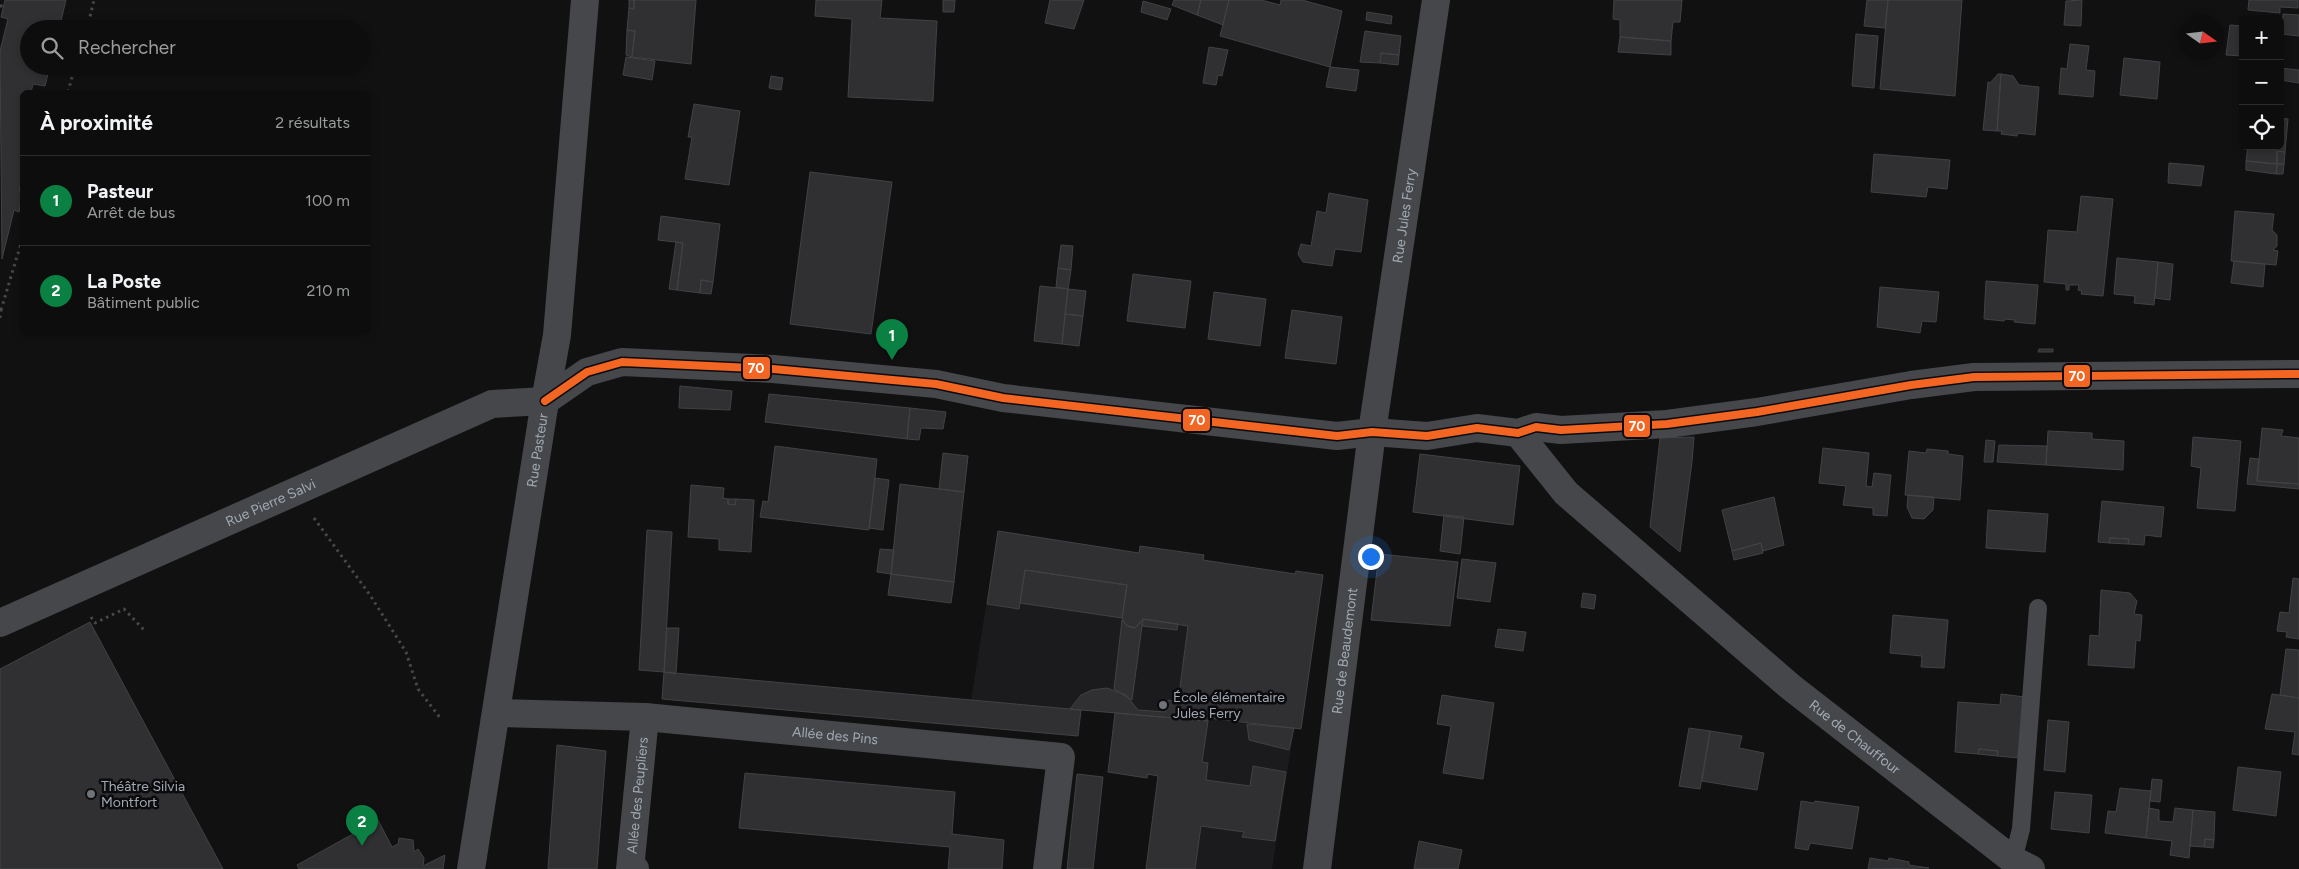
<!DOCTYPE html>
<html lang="fr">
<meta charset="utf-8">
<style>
body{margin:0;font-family:Figtree,sans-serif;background:#161616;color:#f1f3f6}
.controls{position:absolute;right:15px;top:15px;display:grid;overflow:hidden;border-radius:8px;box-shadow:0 2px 8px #0003}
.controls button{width:45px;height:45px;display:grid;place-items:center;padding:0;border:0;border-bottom:1px solid #2d2d2e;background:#0d0d0d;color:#f1f3f6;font:25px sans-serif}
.compass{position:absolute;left:2179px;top:15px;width:45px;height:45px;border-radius:50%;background:#0d0d0d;box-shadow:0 2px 8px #0003;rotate:104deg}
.you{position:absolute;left:1370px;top:556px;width:18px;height:18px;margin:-12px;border:4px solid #fff;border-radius:50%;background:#1a73e8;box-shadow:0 0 0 8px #1a73e833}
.badge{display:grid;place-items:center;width:32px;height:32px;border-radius:50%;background:#0b8043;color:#fff;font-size:16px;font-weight:700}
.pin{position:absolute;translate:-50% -41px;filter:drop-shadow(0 1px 2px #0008)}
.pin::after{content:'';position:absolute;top:26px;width:18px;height:15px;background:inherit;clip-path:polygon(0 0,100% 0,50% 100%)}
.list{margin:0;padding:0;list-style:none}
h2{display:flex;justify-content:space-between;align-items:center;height:65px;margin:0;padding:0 20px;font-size:21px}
h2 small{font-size:16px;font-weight:400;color:#9a9c9d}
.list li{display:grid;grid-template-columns:32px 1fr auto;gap:15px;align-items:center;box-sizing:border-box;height:90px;padding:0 20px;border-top:1px solid #2d2d2e}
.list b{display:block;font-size:19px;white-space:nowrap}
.list p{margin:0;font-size:16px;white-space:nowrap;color:#9a9c9d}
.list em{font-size:16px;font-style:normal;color:#9a9c9d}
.icon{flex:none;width:28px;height:28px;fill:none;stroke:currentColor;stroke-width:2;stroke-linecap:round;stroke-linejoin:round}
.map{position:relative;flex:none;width:2299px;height:869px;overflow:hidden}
.search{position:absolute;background:#0d0d0d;box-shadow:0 2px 8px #0003;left:20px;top:20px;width:350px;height:55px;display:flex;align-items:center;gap:12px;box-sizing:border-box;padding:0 18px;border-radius:28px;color:#9a9c9d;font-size:19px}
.panel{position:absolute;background:#0d0d0d;box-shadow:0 2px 8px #0003;left:20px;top:90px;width:350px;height:245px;border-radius:8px}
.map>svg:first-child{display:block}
</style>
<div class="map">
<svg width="2299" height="869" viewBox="0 0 2299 869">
<rect width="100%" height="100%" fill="#111"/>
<!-- built -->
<path fill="#1b1b1d" d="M998,531l140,22 2,-7 64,9 -1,5 92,14 1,-3 27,4 -22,154h-7l-22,140h-126l12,-93 -10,-2 -1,4 -39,-6 7,-59 -144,-13z"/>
<!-- building -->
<path fill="#303032" stroke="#404245" d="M5,0h61l-7,29h-30v37h30l-2,7 -8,-3 -4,16 -12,-2 -2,8h-9v85l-3,14 3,1v4l-3,16 -5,-2 -12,49 -2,-208 8,-32 -7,-2z
M629,0h5v9l-5,-1z
M634,0h62l-5,64 -59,-7 3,-26 -8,-1 2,-22 5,1z
M816,0h66l-2,18 57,3 -4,80 -85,-4 4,-78 -37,-3z
M943,0h12l-1,12h-11z
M1050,0h34l-10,29 -29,-6z
M1174,0h27l-4,15 -25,-10z
M1201,0h28l-6,25 -26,-10z
M1229,0h32l19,5 1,-5h21l40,11 -12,56 -110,-31z
M1614,0h68l-2,22h-7l-2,19 -51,-4v-17l-7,-1z
M1867,0h21l-3,28 -21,-2z
M1888,0h74l-7,96 -75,-7z
M2082,0l-1,26 -17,-1 2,-24z
M2249,0h49v8l-18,-1v6l-32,-3z
M1143,1l28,8 -4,11 -26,-8z
M1367,12l25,4 -1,8 -25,-4z
M2283,14l16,1v21l-18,-2z
M2230,25l13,1v30l-17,-1z
M627,30l8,1 -3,26 -6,-2z
M1365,31l36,5 -2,19 -18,-2 -1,10 -20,-1z
M1856,34l22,2 -4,52 -22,-2z
M1620,37l51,4v14l-53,-3z
M2070,44l19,2 -3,24 9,1 -2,26 -34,-3 2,-26 6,1z
M1209,47l19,3 -6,26 -4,-1 -2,10 -13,-2z
M1381,53l18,2 -1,10 -18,-2z
M626,57l29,4 -3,19 -29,-5z
M2124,58l36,4 -3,37 -37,-4z
M1330,67l29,3 -3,21 -30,-4z
M2280,68l19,2v13l-19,-3z
M1998,74h3l-4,57 -14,-1 5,-48 2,1z
M2001,74l12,2 6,9 20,2 -4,48 -17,-2 -1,3 -16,-2 1,-3h-5z
M771,76l12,2 -2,12 -12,-2z
M694,104l46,7 -11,74 -44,-6 7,-42h-4z
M2280,118l8,1 -3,33 -8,-1v13l-31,-3 2,-15h32z
M2277,151l8,1 -1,12h-7z
M1874,154l76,6 -3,29 -19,-2 -2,10 -55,-5z
M2246,161l31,3 -1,10 -30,-4z
M2169,163l35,3 -3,20 -33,-3z
M2277,164h7l-1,10h-7z
M810,172l82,10 -21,152 -81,-10z
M1329,193l39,7 -7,52 -26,-3 -3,17 -29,-4 -5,-8 3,-10 10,2 6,-35 9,2z
M2081,196l32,3 -10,97 -22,-2 1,-3 -4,-1 1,-5h-10v5h-3v-6l-22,-2 4,-52 29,2z
M2235,211l39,3 -2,16 5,5v11l-4,4 5,1 -2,14 -45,-4z
M661,216l59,8 -7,58 -12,-2 -1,13 -23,-3 6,-47 -25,-3z
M676,242l7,1 -6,47 -8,-1z
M1061,245l12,1 -2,24 -13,-2z
M2117,258l41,4 -4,43 -20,-2 1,-7 -21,-2z
M2234,261l31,3 -2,23 -32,-4z
M2158,262l15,2 -3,36 -15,-2z
M1058,268l13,2 -3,19 -12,-2z
M1133,274l58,7 -6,47 -58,-7z
M701,280l12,2 -2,12 -11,-1z
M1986,281l52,4 -3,39 -21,-2 1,-2 -10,-1 -1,2 -20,-2z
M1040,286l28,3 -6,55 -28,-3z
M1880,287l59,5 -3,30 -14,-1 -2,12 -43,-6z
M1068,289l18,2 -3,25 -18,-2z
M1214,292l52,7 -6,47 -52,-7z
M1292,310l50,7 -6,47 -51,-6z
M1065,314l18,2 -4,30 -17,-2z
M2039,349h14v3h-15z
M680,386l52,5 -2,19 -51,-2z
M769,394l141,14 -3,31 -142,-17z
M910,408l36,4 -3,17 -22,-1 -2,12 -12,-1z
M2262,428l21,2 -2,6 18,2v46l-42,-3z
M2048,431l44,2v6l32,2 -1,29 -77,-5z
M1694,437l-2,25 -12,90 -30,-25 10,-89z
M2193,437l48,4 -6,70 -38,-3 4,-40 -10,-2z
M1986,440l9,1 -2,21h-9z
M1999,445l48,1 -1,19 -49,-3z
M775,446l102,13 -8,71 -109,-13 3,-16 5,1z
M1823,448l46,5 -3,33 6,1 2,-14 17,2 -4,41 -14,-1v-7l-30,-3 3,-19 -27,-3z
M1927,449l21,2v3l15,2 -3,44 -55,-5 4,-44 17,2z
M943,453l25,3 -4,36 -25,-3z
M1420,454l100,12 -7,59 -100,-13z
M2250,458l9,1 -2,22 42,3v5l-52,-5z
M875,478l14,2 -6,50 -14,-2z
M900,484l64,8 -10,90 -63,-8z
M691,485l33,3 -1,10 5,1v5l7,1 1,-6 18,1 -3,52 -32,-2v-11l-31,-2z
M1908,495l26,2 -1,13 -9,9 -12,-1 -5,-11z
M1774,497l10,48 -21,6 -2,-8 -29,8 -10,-41z
M728,499h8l-1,6 -7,-1z
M2102,501l62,6 -3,30 -16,-2 -1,10 -16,-1 1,-5 -19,-1 -1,5 -11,-1z
M1988,510l60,4 -3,38 -59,-4z
M1444,515l20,2 -4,37 -20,-3z
M647,530l25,2 -8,140 -25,-2z
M998,531l141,22 1,-7 64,9 -1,5 92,14 1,-3 27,4 -22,154 -93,-11v3l-138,-12 11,-14 11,-5 15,-2 19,7 12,15 27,2 3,-12 10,2 10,-76 -45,-7 -8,9 -5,-1 -4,-2 -4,-7 5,-33 -102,-15 -6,39 -32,-5z
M2110,538l19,1 -1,5 -19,-1z
M1761,543l2,10 -29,7 -2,-9z
M880,549l14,1 -3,24 -14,-2z
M1379,554l79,8 -8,64 -79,-6z
M1462,559l34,4 -6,39 -33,-4z
M1025,570l102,15 -5,33 -102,-15z
M891,574l63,8 -3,21 -63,-8z
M2293,578l6,1v60l-13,-2 1,-5 -10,-1 3,-19 9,1z
M2101,590l29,3 7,8 -3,13 8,1 -2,26 -4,-1 -2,28 -46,-3 2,-30 9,1z
M1583,593l13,2 -2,14 -13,-2z
M1893,615l55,5 -4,48 -23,-1 1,-11 -32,-3z
M1143,619l-1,7 -10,74 -18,-11 8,-69 4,5 9,3z
M1143,619l35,5 -1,6 -35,-4z
M90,622l52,97 81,150h-223v-200z
M667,628h12l-3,46 -12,-2z
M1498,629l28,3 -3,19 -28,-4z
M2286,649l13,1v48l-19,-3z
M664,672l406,37 11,1 -3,26 -416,-37z
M2001,694l24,3 -5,61 -23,-2 1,-5 -19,-2 -1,5 -23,-2 3,-50 42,3z
M2272,694l27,4v57l-7,-1 3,-22 -30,-3z
M1442,695l52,8 -11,76 -40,-6 8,-47 -14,-2z
M1115,713l93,8 -6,41 6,1 -2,17 44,6 3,-20 33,6 -11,69 -33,-4 2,-5 -43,-6 -6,43h-49l12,-93 -10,-2 -1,4 -39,-6z
M2048,720l21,2 -4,50 -21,-2z
M1247,724l47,4 -5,22 -40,-10z
M1689,728l21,3 -10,58 -21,-3z
M1710,731l32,5 -3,12 25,5 -7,37 -55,-9z
M557,745l49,6 -9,118h-49z
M1979,749l19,2 -1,5 -19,-2z
M2238,767l43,5 -5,44 -43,-6z
M745,773l210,19 -3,42 52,6 -2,29h-54l2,-22 -211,-19z
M1077,774l26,3 -10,92h-26z
M2152,779l10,1 -2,22 -10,-1z
M2120,788l31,3 -5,47 -41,-5 3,-22 8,1z
M2055,792l37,3 -3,38 -38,-4z
M1801,801l13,2 1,-2 44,6 -7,42 -42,-6 -2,7 -13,-2z
M2149,808l10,2v11l14,1 2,-14 18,2 -4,48 -19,-3 2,-14 -26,-3z
M2193,810l22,2 -1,28 -9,-1 -1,8 -14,-1z
M378,820l14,27 6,-3 1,-6 14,2 1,12 4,-3 6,9 -1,8 22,-11 -2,14h-144l-2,-4z
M2205,839l9,1 -1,8 -9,-1z
M1419,841l43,9 -4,19h-44z
M1870,858l18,3 1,-3 20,4v3l20,3 -61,1z"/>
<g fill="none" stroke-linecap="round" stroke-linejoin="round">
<!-- path -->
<path stroke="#47484c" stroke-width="3" stroke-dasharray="2.5 4" stroke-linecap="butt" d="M0,6h3
M87,29l7,-29
M68,92l7,-26
M1,310l21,-70
M0,318l1,-9
M314,518l56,77 36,57 12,37 23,30
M91,617l4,6 29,-14 22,23"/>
<!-- service -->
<path stroke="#45474a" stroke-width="18" d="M2013,860l8,-31 17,-221"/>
<!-- minor -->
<g stroke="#45474a" stroke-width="28">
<path d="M545,401l42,-29 35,-10 151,7 163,15 67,14 334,38 35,-4 55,4 50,-8 41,5 18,-6 25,3 106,-6 90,-12 154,-27 63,-8 325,-3"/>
<path id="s1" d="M1518,433l48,60 226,195 221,172 18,9"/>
<path id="s2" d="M0,623l492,-219 53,-3"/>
<path id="s3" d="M497,713l148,4 416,40 -14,112"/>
<path id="s4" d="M471,869l74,-468 12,-66 28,-335"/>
<path id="s5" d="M635,869h-5l15,-152"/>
<path id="s6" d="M1317,869l55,-437 64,-432"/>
</g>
<!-- bus-1 casing -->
<g stroke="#0b0b0d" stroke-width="11">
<path id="bus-1" d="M545,401l42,-29 35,-10 151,7 163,15 67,14 334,38 35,-4 55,4 50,-8 41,5 18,-6 25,3 106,-6 90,-12 154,-27 63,-8 325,-3"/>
</g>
<!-- bus-1 -->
<use href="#bus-1" stroke="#f26522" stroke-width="8"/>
</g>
<!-- markers -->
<g fill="#6f747a" stroke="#0b0b0d" stroke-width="2">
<circle cx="1163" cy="705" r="5"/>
<circle cx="91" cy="794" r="5"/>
</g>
<g text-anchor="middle" stroke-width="5" stroke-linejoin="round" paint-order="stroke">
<!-- street labels -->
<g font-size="14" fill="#a1a9b3" stroke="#0b0b0d">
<text dy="5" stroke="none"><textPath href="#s6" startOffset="659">Rue Jules Ferry</textPath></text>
<text dy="5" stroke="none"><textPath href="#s4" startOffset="424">Rue Pasteur</textPath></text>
<text dy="5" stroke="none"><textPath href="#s2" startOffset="296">Rue Pierre Salvi</textPath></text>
<text dy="5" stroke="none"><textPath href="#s6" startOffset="220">Rue de Beaudemont</textPath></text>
<text dy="5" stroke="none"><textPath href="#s3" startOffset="339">Allée des Pins</textPath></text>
<text dy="5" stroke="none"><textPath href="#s1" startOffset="455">Rue de Chauffour</textPath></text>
<text dy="5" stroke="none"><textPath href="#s5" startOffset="79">Allée des Peupliers</textPath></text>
</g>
<!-- poi labels -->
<g font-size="14" fill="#a1a9b3" stroke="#0b0b0d" text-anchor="start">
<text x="1173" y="702">École élémentaire<tspan x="1173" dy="16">Jules Ferry</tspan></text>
<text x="101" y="791">Théâtre Silvia<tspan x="101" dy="16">Montfort</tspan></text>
</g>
</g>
<g stroke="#0b0b0d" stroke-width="2">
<rect x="742" y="356" width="29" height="24" rx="5" fill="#f26522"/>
<rect x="2063" y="364" width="28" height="24" rx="5" fill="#f26522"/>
<rect x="1182" y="408" width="29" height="24" rx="5" fill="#f26522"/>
<rect x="1623" y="414" width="28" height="24" rx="5" fill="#f26522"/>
</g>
<g font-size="14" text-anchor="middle" font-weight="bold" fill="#fff">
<text x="756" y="373">70</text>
<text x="2077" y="381">70</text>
<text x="1197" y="425">70</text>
<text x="1637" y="431">70</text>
</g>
</svg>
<div class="controls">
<button>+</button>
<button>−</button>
<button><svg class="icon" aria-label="locate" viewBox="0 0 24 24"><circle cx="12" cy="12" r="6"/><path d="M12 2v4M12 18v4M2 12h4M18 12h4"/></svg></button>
</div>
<svg class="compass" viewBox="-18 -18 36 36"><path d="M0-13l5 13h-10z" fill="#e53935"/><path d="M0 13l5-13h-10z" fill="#9a9c9d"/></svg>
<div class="you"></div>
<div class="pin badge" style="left:892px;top:360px">1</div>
<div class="pin badge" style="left:362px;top:846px">2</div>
<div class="search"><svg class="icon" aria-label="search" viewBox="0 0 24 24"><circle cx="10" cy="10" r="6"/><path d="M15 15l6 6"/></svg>Rechercher</div>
<section class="panel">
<h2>À proximité<small>2 résultats</small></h2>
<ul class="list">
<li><span class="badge">1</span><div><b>Pasteur</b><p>Arrêt de bus</p></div><em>100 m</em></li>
<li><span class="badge">2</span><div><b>La Poste</b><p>Bâtiment public</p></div><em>210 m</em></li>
</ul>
</section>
</div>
